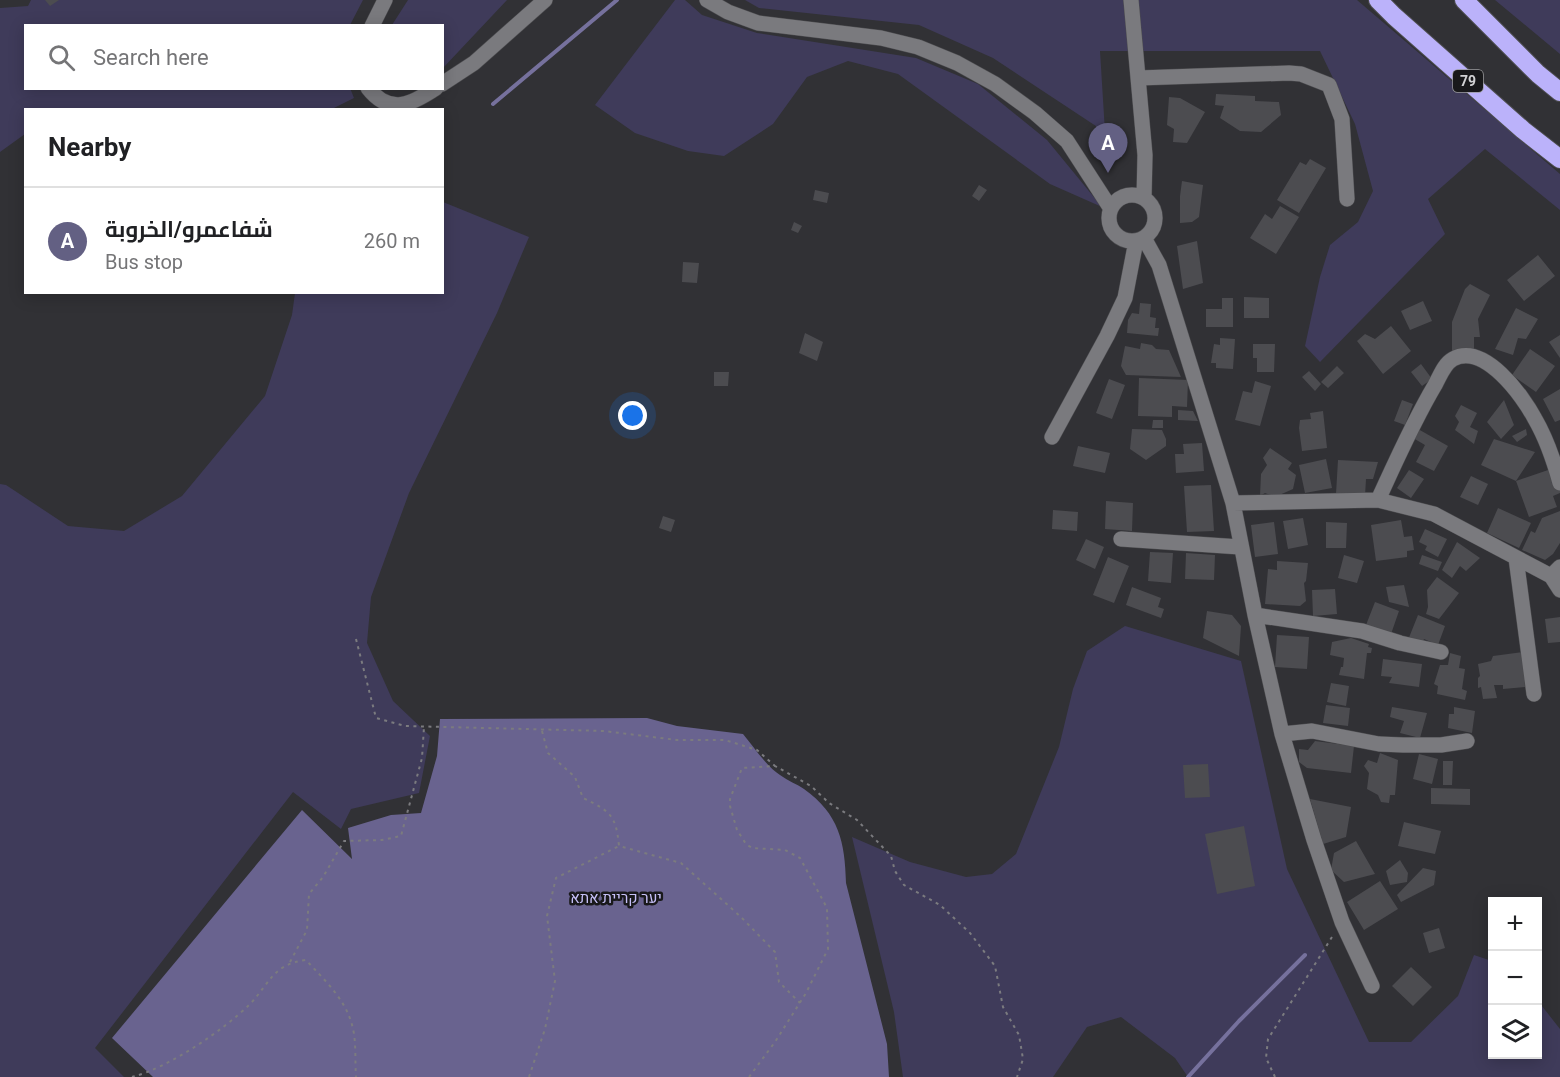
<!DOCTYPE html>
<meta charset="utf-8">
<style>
body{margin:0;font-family:Roboto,Cairo,Heebo,sans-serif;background:#f2f2f2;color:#202124}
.controls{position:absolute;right:18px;bottom:18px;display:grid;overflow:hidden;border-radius:0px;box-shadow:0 3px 15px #0003}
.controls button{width:54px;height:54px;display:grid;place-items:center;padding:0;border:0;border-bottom:2px solid #e0e0e0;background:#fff;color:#202124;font:30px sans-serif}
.you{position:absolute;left:633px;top:416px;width:21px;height:21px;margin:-15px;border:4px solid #fff;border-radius:50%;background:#1a73e8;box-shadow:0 0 0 9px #1a73e833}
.badge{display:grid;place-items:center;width:39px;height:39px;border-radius:50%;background:#636083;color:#fff;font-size:20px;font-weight:700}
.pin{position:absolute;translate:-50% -50px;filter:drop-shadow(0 2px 3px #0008)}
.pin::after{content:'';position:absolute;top:32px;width:21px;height:18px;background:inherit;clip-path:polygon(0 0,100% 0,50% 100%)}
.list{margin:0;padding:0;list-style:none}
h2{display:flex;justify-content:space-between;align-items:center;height:78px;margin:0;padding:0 24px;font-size:26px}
h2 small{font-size:20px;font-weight:400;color:#757577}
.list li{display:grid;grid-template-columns:39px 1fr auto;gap:18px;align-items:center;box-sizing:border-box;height:108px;padding:0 24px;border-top:2px solid #e0e0e0}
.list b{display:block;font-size:22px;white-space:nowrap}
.list p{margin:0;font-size:20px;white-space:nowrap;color:#757577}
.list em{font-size:20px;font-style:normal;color:#757577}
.icon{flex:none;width:33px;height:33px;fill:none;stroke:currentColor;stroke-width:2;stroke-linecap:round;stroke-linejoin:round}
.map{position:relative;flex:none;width:1560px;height:1077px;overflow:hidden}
.search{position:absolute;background:#fff;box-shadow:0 3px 15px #0003;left:24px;top:24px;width:420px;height:66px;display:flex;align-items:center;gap:15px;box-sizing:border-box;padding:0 21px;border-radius:0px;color:#757577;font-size:22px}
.panel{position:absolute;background:#fff;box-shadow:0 3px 15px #0003;left:24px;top:108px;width:420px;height:186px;border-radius:0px}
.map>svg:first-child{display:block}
</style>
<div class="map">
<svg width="1560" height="1077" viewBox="0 0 1560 1077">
<rect width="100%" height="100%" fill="#313135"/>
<!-- green -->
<path fill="#3f3b5a" d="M31,0h332l-13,25 -324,1v62h324l4,10 -24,12h-304l-1,24 -25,18v-144l28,-2z
M408,0h99l-64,68 -1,-42 -50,-1z
M675,0h10l17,15 55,18 159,25 62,26 69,56 55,67 -52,-23 -152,-110 -50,-13 -41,16 -34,47 -49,32 -36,-5 -53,-18 -40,-28z
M745,0h612l203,174v36l-75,-61 -57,50 17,35 -125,128 -15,-16 15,-69 10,-32 28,-23 15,-31 -18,-67 -35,-73h-220l5,81 -112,-74 -74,-33 -160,-17z
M1495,0h65v54z
M443,202l86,35 -32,76 -88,180 -38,104 -4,46 26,58 37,35 -11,57 -68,16 -10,20 -48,-37 -198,256 29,29h-124v-593l6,1 62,41 56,5 58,-35 83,-100 27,-81 3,-22 147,-1z
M1125,626l116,35 46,208 82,173h42l47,-46 16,-41 18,6v93h46v-53l22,28v48h-372l-13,-19 -54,-41 -34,10 -34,50h-150l-9,-65 -42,-175 58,25 56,15 26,-3 24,-20 43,-107 14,-58 14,-38z"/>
<!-- forest -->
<path fill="#69638f" d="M647,718l30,8 66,8c11,13 23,32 37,41 8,6 17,9 24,14 35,25 41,53 42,94l41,161 2,33h-736l-41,-39 190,-228 50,49 -4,-31 43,-13 30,-2 16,-57 3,-37z"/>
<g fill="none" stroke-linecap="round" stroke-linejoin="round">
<!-- stream -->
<path stroke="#76719d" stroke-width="4" d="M493,104l124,-104
M1188,1077l51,-56 66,-66"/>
</g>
<!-- building -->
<path fill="#4c4c50" d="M45,0h14l-9,6z
M1216,94l39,2v5l24,1 2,13 -20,17 -21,-1 -20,-13 4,-12 -9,-1z
M1169,97l11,1 25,14 -18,31 -14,-1 1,-13 -7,-4z
M1310,159l16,9 -27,45 -22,-13 23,-38 6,3z
M1182,181l21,4 -4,32 -7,5 -12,1v-27z
M979,185l8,5 -8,11 -7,-5z
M815,190l14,3 -2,10 -14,-3z
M1280,206l19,11 -23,37 -26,-16 15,-24 7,5z
M794,222l8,4 -4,7 -7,-3z
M1197,241l6,42 -20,6 -6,-43z
M1538,255l17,21 -31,25 -17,-21z
M683,262l16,1 -2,20 -15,-1z
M1470,284l20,11 -12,24 2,18h-6v16h-22v-31l13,-33z
M1244,297l25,1v20h-25z
M1222,298h11v29h-27v-18h16z
M1423,301l9,20 -22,9 -9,-19z
M1140,303l11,1 -1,13 6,1 -1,10h4l-1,8 -31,-3 1,-13 4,-7 7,1z
M1516,308l22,11 -12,20 -8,-1 -5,17 -18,-6z
M1391,326l20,25 -28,23 -26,-33 8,-7 10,5z
M805,333l18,9 -6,19 -18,-8z
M1560,335v23l-11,-16z
M1220,338l15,1 -2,30 -17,-1v-5h-5l3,-19 6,1z
M1141,343l11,2 4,4 13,1 12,27 -55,-2 -5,-9 4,-20 15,3z
M1253,344h22l-1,28h-17v-14h-4z
M1530,349l25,17 -19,26 -24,-17z
M1421,364l11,15 -10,7 -11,-14z
M1337,366l7,7 -16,15 -7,-6z
M1309,371l12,13 -6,7 -13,-14z
M714,372h15l-1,14h-14z
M1139,378l49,2 -1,27 -15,-1v11l-34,-1z
M1109,379l16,6 -13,34 -16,-6z
M1255,381l16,5 -11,40 -25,-6 8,-29 9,2z
M1560,389v31l-5,2 -12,-23z
M1402,400l11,4 -8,21 -11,-4z
M1504,400l10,25 -13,14 -14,-17z
M1461,405l16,8 -7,14 8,4 -4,13 -19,-14 4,-8 -4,-6z
M1178,410l15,1 5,10 -20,-1z
M1323,411l4,37 -25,3 -3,-23 1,-8 11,-1 -1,-6z
M1153,420h10v8h-11z
M1132,429l30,1 4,9v7l-20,14 -16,-11z
M1418,429l30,17 -14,25 -18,-9 9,-17 -12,-7z
M1526,429l1,6 -10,7 -5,-6z
M1494,439l41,13 -19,29 38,-13 6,16v9l-7,3 4,11 -28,10 -13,-36 -35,-16z
M1202,443l2,28 -28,2 -1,-19h9l-1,-10z
M1078,446l32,7 -5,20 -32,-7z
M1270,448l22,15 -4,6 8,6 -3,14 -18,8 -10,-4 -5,3 1,-22 6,-9 -4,-7z
M1326,459l6,29 -27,5 -6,-28z
M1338,460l40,2 -5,17h-7l-1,17 -29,-2z
M1409,470l15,9 -13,19 -14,-10z
M1471,476l17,8 -10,21 -18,-8z
M1211,485l3,46 -27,1 -3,-46z
M1106,501l27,2 -1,28 -27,-2z
M1498,508l33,15 -12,25 -32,-15z
M1053,510l25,2 -1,19 -25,-2z
M1560,511v32l-7,11 -8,6 -23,-10 9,-19 4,2 7,-15z
M663,516l12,4 -4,12 -12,-4z
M1303,518l5,27 -20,4 -5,-28z
M1401,520l3,17 8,-1 2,14 -7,1v6l-31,4 -5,-36z
M1274,522l4,32 -23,3 -4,-32z
M1326,522l21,1 -1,25h-20z
M1425,529l22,10 -9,18 -13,-7 2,-4 -8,-4z
M1086,539l18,8 -9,22 -19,-9z
M1457,542l23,16 -14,13 -6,-5 -8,12 -10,-8z
M1150,552l23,1 -2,30 -23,-2z
M1186,553l29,2 -1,25 -29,-1z
M1344,555l20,6 -7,22 -19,-5z
M1422,555l20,7 -4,9 -19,-7z
M1108,557l21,9 -15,37 -21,-8z
M1277,561l31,2 -2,18 -2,2 2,18 -6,5 -35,-2 3,-35 9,1z
M1437,577l22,16 -20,26 -13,-5 2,-7 -1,-17z
M1404,585l5,22 -20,-5 -3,-15z
M1132,587l29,11 -3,9 6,2 -3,9 -35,-13z
M1335,589l2,25 -24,2 -1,-26z
M1375,602l24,9 -8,23 -25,-9z
M1207,611l25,4 9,11 -2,30 -36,-18z
M1418,615l27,11 -7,19 -14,-6 -3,6 -13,-5z
M1560,617v25l-12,1 -3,-24z
M1277,635l32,2 -2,32 -32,-2z
M1351,638l18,6 -1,3 4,1 -1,5h-4l-3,26 -25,-4 2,-8h2l1,-9 -14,-3 2,-13z
M1523,652l2,35 -22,2v-4h-9l3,13 -14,1 -2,-12 -3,1v-10l2,-2 -2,-12 13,-3 2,-5z
M1450,653l11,3 -2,12 6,1 -3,20 5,2 -2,9 -28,-6 1,-8 -4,-2 6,-19h8z
M1383,659l39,5 -3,23 -30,-4 3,-6 -11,-1z
M1331,683l18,3 -3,20 -19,-4z
M1326,705l24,3 -2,18 -25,-3z
M1392,707l35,6 -7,25 -20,-5 4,-12 -14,-4z
M1454,707l21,4 -3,22 -24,-5 1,-14h5z
M1315,741l39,5 -3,27 -44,-5 -8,-6v-13l9,1z
M1380,753l18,7 -3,35h-5l-1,8 -8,-1 -3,-7 -11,-6 2,-16 -5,-7 4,-6 9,3z
M1419,754l19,5 -6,25 -19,-5z
M1443,761h10l-1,24h-9z
M1208,764l2,33 -25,1 -2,-33z
M1431,788l39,1v16l-39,-1z
M1310,799l41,8 -5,30 -23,7z
M1404,822l37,9 -6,23 -37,-8z
M1244,826l11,60 -38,8 -12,-60z
M1356,841l19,33 -31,8 -13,-12 3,-17z
M1400,860l8,13 -1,9 -17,3 -4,-14z
M1423,868l13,3 -2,14 -33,17 -4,-7z
M1380,881l18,28 -34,21 -17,-28z
M1439,928l6,20 -16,5 -6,-20z
M1411,967l21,20 -19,19 -21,-20z"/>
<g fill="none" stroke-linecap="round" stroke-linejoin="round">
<!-- minor casing -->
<g stroke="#4d4d50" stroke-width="16">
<path id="minor" d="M707,0l21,12 30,11 123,15 37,9 39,16 38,21 40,29 32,28 44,68
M1131,0l14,155 -1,43
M372,26l13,-26
M1138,78l151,-5 12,1 28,11 13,34 5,80
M442,84l32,-21 71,-63
M368,88c22,28 44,16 68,0
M1109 218a23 23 0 1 1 46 0a23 23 0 1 1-46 0Z
M1144,238l15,27 74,238 22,112 27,119 32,106 28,82 30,64
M1052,437l55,-101 18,-38 11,-57
M1378,500c18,-39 35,-78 57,-115 5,-9 9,-21 18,-26 31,-17 70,37 82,60 11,19 19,42 25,64
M1233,503l145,-3 56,14 117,62 9,-9
M1121,539l119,8
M1516,558l18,136
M1551,576l9,14
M1255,615l107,16 38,12 41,9
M1282,734l30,-3 67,13 24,1h38l26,-4"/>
</g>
<!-- highway casing -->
<g stroke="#4d4d50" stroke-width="20">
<path id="highway" d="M1378,0l16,16 129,114 37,29
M1464,0l74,74 22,18"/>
</g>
<!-- path -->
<path stroke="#7b7b7f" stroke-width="2" stroke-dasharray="3 4.5" stroke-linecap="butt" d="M356,639l20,79 29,8 199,5 73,9h48l32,10 18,16
M542,731l6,22 27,24 8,21c27,13 33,17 36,48l62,17 60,54 34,35 4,30 21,21
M290,962l17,-32 2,-36 14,-17 21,-36 38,-1 19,-4 21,-78 2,-31
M132,1077c36,-9 92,-47 118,-73 20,-21 23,-40 56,-44 21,23 43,42 48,74 2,14 1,29 2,43
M529,1077l16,-48 10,-48 -8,-65 9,-38 63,-32
M749,1077l26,-35 31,-49 22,-44 -1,-41 -27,-50 -15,-8 -33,-2 -6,-4 -9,-14 -7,-24v-7l12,-31 33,-2 36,20 18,17 28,17 34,36 4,15 9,14 36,20 30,28 25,33 8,41 16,28 4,24 -6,18
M1275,1077l-9,-19 2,-19 64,-102"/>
<!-- minor -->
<use href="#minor" stroke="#7a7a7e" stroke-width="15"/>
<!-- highway -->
<use href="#highway" stroke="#bbb2fa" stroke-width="18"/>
</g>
<g text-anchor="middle" stroke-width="5" stroke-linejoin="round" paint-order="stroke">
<!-- shield labels -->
<rect fill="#19191b" stroke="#9b9b9d" stroke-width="1.5" x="1453" y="70" width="30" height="22" rx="4.5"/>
<g font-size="14" font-weight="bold" fill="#d3d3d5">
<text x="1468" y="86">79</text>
</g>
<!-- park labels -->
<g font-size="15" fill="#c7c1f9" stroke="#19191b">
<text x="616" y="903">יער קריית אתא</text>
</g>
</g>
</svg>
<div class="controls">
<button>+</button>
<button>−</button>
<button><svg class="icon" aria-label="layers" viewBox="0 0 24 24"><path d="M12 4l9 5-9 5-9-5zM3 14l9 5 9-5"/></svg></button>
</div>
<div class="you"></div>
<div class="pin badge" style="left:1108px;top:173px">A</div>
<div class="search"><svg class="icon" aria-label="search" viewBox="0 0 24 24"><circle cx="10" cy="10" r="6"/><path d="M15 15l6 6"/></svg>Search here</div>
<section class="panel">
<h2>Nearby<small></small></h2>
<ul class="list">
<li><span class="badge">A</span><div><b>شفاعمرو/الخروبة</b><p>Bus stop</p></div><em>260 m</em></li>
</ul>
</section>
</div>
